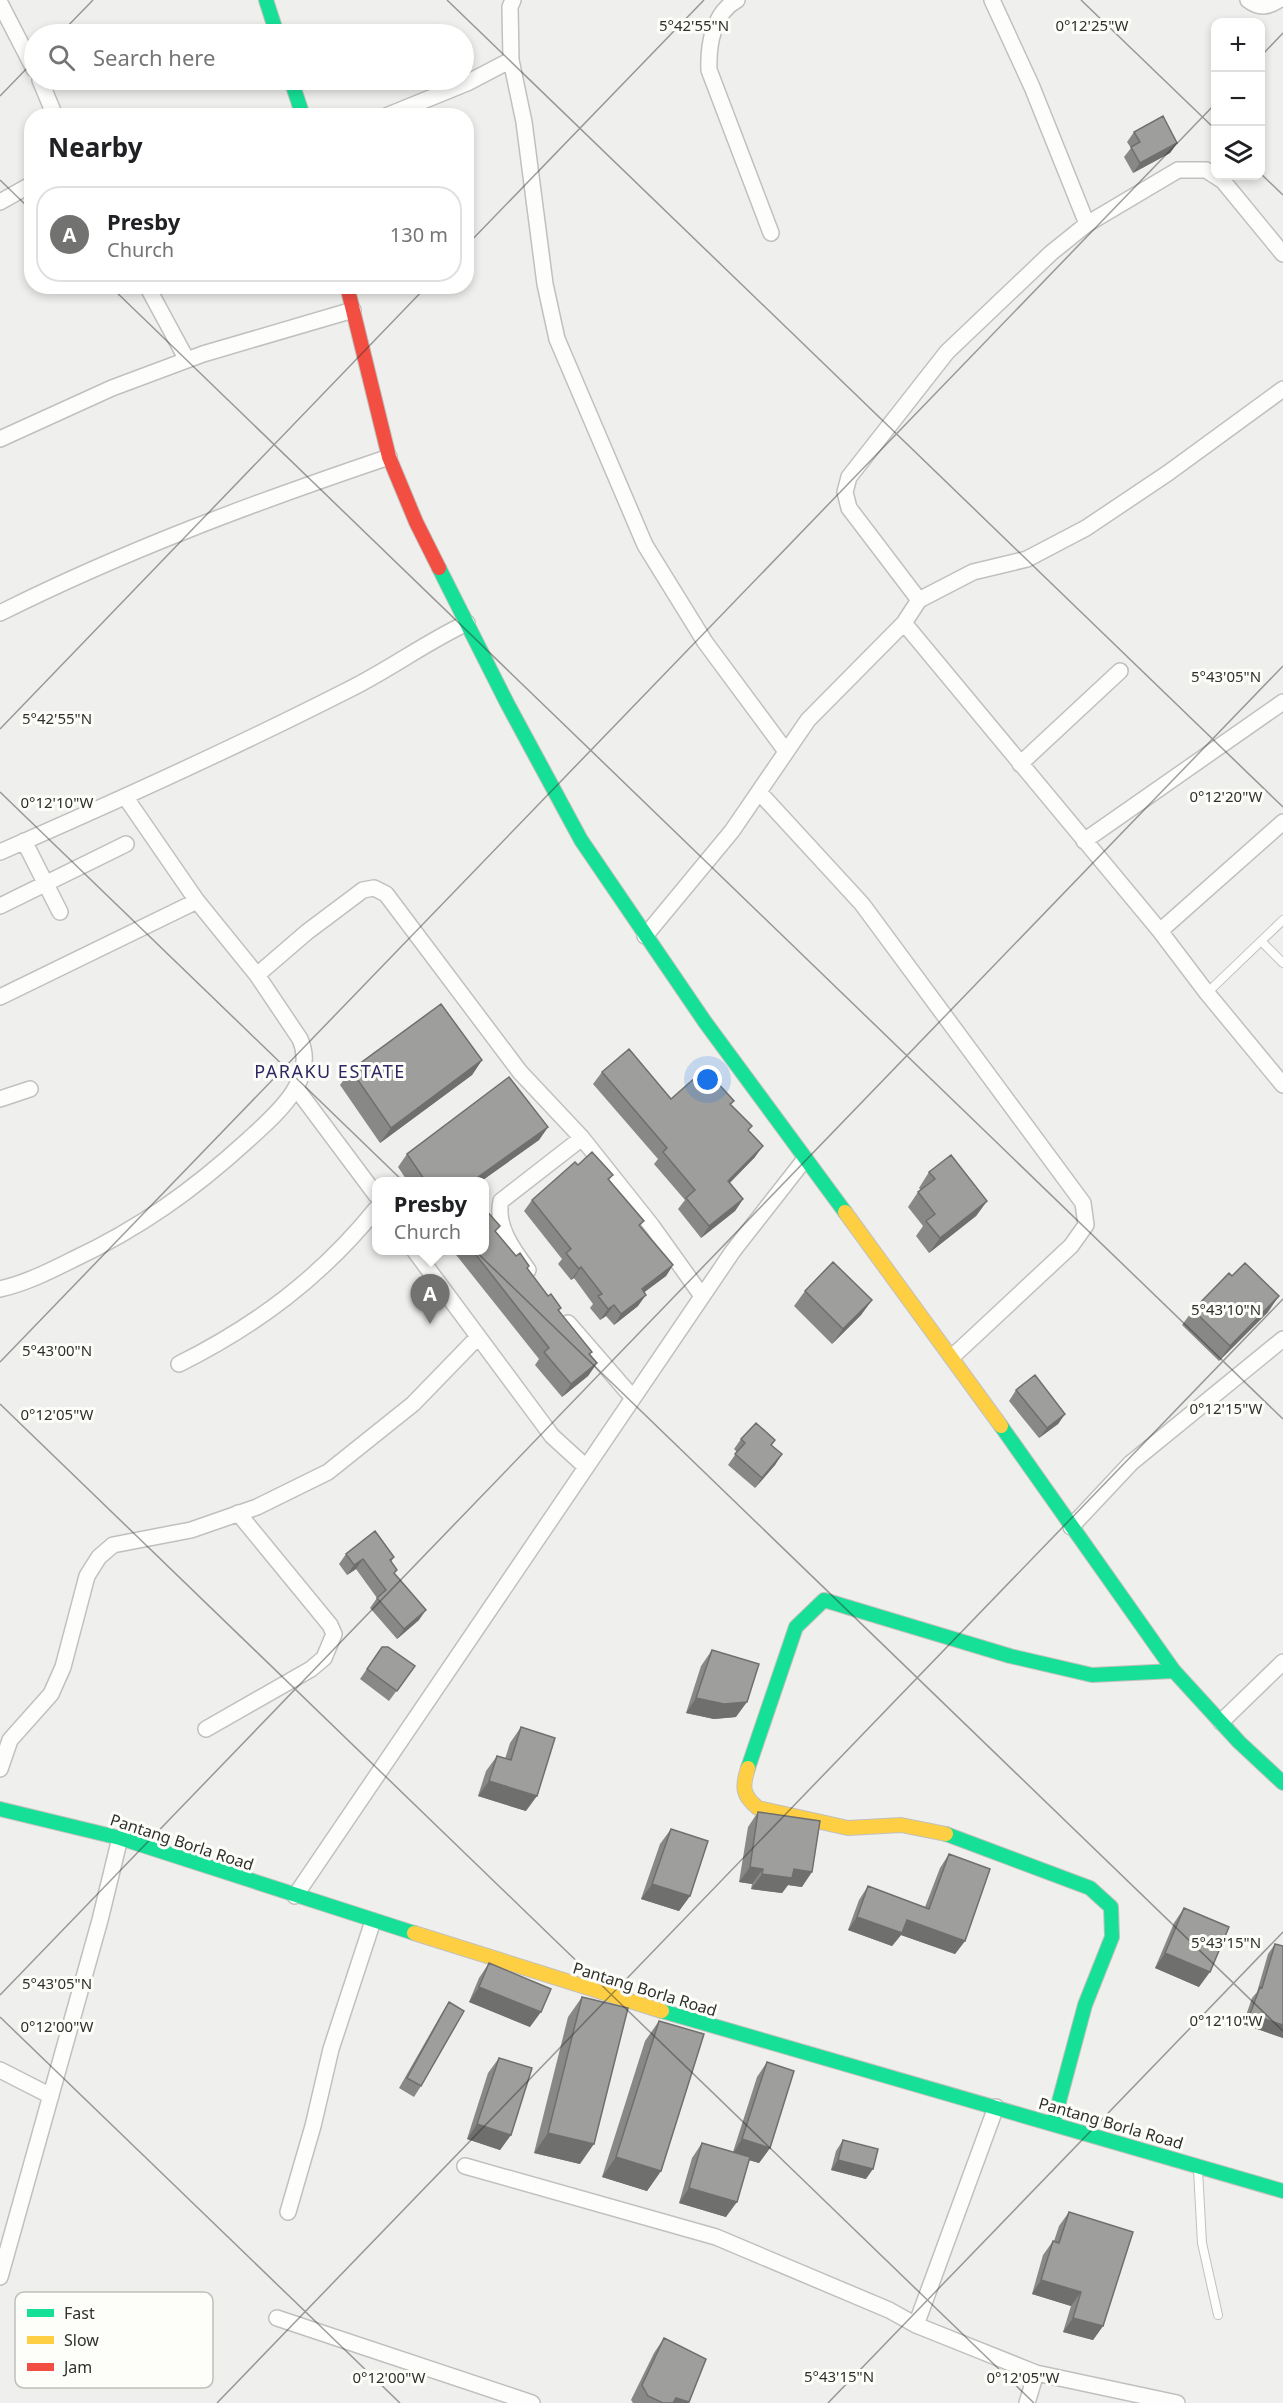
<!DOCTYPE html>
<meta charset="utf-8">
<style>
body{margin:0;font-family:"Noto Sans",sans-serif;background:#f2f2f2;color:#202124}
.controls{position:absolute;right:18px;top:18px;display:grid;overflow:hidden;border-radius:12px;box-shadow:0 3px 9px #0003}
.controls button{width:54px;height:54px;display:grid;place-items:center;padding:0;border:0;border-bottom:2px solid #e0e0e0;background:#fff;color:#202124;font:30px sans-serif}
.you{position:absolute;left:708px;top:1080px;width:21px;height:21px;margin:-15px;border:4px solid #fff;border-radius:50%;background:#1a73e8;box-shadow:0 0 0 9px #1a73e833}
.badge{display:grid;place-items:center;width:39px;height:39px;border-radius:50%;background:#727271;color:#fff;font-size:20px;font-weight:700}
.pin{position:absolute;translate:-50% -50px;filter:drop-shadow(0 2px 3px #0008)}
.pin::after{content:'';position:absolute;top:32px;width:21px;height:18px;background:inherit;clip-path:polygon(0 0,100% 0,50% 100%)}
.popup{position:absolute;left:372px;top:1177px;width:117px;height:78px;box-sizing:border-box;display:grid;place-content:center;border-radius:12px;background:#fff;filter:drop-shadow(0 2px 4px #0005);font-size:20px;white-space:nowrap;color:#757577}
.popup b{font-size:22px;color:#202124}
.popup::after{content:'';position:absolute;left:50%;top:100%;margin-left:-12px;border:12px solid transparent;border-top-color:#fff}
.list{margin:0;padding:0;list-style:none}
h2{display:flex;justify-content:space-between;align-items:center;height:78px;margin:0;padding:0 24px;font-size:26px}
h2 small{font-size:20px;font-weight:400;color:#757577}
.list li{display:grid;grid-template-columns:39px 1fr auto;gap:18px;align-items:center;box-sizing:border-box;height:96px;margin:0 12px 12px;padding:0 12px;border:2px solid #e0e0e0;border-radius:24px}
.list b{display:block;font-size:22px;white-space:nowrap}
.list p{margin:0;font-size:20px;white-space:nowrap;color:#757577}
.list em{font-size:20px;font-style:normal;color:#757577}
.icon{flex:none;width:33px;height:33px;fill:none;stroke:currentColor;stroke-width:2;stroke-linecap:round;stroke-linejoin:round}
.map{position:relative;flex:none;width:1283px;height:2403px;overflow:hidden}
.search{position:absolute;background:#fff;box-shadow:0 3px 9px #0003;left:24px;top:24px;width:450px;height:66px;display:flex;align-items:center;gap:15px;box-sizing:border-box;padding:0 21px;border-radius:33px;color:#757577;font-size:22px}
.panel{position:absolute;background:#fff;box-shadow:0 3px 9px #0003;left:24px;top:108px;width:450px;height:186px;border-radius:24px}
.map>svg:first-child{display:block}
</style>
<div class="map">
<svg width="1283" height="2403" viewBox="0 0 1283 2403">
<rect width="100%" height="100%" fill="#efefed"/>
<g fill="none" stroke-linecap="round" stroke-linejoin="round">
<!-- lane casing -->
<g stroke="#c1c0bf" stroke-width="10">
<path id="lane" d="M1261,941l22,22
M1207,993l76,-73
M1198,2170l4,73 16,72"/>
</g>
<!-- street casing -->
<g stroke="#c1c0bf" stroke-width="18">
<path id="street" d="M737,0c-24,13 -29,45 -28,70l62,163
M992,0l40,87 55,137
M1248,0c12,9 20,7 31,0
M0,3l34,66
M511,60l13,62 21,162 12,55 88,206 60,97 80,108
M40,80l15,36
M386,116l81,-33 44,-23 -1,-53 3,-7
M0,202l32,-18
M147,286l40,74
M0,439l112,-51 91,-34 150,-44
M919,600l-70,-92 -4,-16 4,-15 98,-125 104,-99 36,-29 91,-54h28l17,11 60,73
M0,613c126,-63 256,-111 389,-156
M904,623l256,308 47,62 76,92
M1020,764l100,-93
M759,792l103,112 221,299 3,22 -15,21 -119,111
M24,841l36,71
M1084,841l199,-139
M0,852c117,-51 234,-104 348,-162 41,-20 78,-48 119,-67
M0,906l126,-62
M1160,931l123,-109
M645,936l87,-105 76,-111 96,-97 15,-23 54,-28 54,-13 59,-31 82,-55 115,-84
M257,975l50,-43 56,-42 11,-2 12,6 134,178 62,66 70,88 50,70
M0,997l197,-96
M296,1088l80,107
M0,1099l30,-10
M414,1250l138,186 34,31
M528,1270c-14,-19 -33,-44 -27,-69l81,-63
M0,1289c26,-6 48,-17 72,-29 68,-32 120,-69 176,-120 27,-25 70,-60 52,-101l-43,-64 -60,-74 -71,-103
M568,1323l65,75
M179,1364c78,-39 142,-87 197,-155
M1071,1527l60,-64 152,-124
M1221,1722l62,-60
M206,1729l105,-60 13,-11 10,-24 -4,-9 -92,-112
M0,1769l10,-29 41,-46 12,-27 24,-91 12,-19 14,-12 78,-15 66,-23 71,-35 85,-68 64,-66
M295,1896l438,-645 72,-92
M0,2070l51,26
M465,2166l251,71 173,73 27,15 120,48 141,30
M288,2212l25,-86 18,-77 42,-128
M0,2277l100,-357 20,-82
M277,2318l255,85
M916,2325l80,-218
M1027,2403l9,-30"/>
</g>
<!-- fast casing -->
<g stroke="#c1c0bf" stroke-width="16">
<path id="fast" d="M266,0l11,34
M291,80l12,36
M439,568l68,135 74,137 124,182 140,190
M1001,1426l173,245 65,71 44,41
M748,1768l48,-141 28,-27 186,56 82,19 82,-4
M0,1809l120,29 294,95
M946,1834l144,54 21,19 1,30 -27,68 -32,119
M662,2011l621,180"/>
</g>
<!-- slow casing -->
<g stroke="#c1c0bf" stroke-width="16">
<path id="slow" d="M845,1212l156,214
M748,1768c-6,19 -6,27 10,40l90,20 53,-3 45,9
M414,1933l248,78"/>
</g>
<!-- jam casing -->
<g stroke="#c1c0bf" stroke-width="16">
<path id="jam" d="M347,286l42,171 27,65 23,46"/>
</g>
<!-- lane -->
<use href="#lane" stroke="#fdfdfc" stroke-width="8"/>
<!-- street -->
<use href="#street" stroke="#fdfdfc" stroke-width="15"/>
<!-- fast -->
<use href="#fast" stroke="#16e098" stroke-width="14"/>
<!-- slow -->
<use href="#slow" stroke="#ffcf43" stroke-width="14"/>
<!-- jam -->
<use href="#jam" stroke="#f24e42" stroke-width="14"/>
</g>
<!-- wall -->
<path fill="#888886" d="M1134,132l43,11 -7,10 -37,20 -9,-16 7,-9 -4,-6z
M482,1060l-10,15 -92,68 -40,-58 11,-15z
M602,1072l69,27 63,2 -3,4 17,26 7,26 -25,26 13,16 -8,12 -34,27 -23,-29 7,-9 -31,-36 4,-5 -65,-75z
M548,1127l-9,13 -59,42h-72l-10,-15 9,-13z
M578,1165l35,10 -4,5 35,41 -4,5 33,39 -7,11 -22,16 -6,14 -24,19 -8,-9 -6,4 -10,-12 3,-4 -19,-26 -3,2 -13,-16 4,-5 -38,-48 8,-11z
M929,1172l58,29 -11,15 -47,37 -13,-17 7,-10 -15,-19 10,-15 3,-2 -2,-2z
M496,1232l20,24 13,10 -2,3 21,27 13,12 -2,3 38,52 -9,13 -26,21 -27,-32 4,-6 -86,-108h31z
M805,1291l67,9 -11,15 -29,29 -38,-38z
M1193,1310l75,2 -49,49 -37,-36z
M1016,1390l49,24 -7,10 -19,14 -30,-37z
M741,1439l30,6 11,9 -7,11 -20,23 -27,-23 9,-13 -3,-3z
M346,1554l48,3 -3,5 4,12 24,46 -22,19 -27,-31 7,-10 -21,-29 -9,6 -8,-11z
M382,1647l33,19 -26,35 -29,-22z
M712,1650l24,67 -22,2 -28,-6 15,-47z
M521,1727l5,84 -48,-15 8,-25 11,-15 8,3 5,-16z
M758,1812l44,75 -14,-2 -6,8 -31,-4 1,-5 -13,-2 9,-55z
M671,1829l19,67 -11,15 -38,-12 19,-55z
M949,1854l16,87 -10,13 -54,-19 -9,11 -44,-16 11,-30 9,-14 57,21 15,-39z
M1184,1908l15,79 -44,-19 19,-45z
M1275,1944l8,94 -40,-14 9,-26 5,-6 11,-38z
M489,1963l41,64 -61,-25 10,-24z
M582,1997l-2,167 -46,-11 34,-136z
M449,2002l-28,84 -7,11 -15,-9 43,-75z
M659,2021l2,150 -14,20 -45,-14 43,-136z
M499,2058l12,77 -11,15 -33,-11 21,-66z
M767,2062l3,86 -11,15 -10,-3 -23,57 -47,-14 13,-45 10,-15 31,9 24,-75z
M843,2140l23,39 -35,-9 5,-19z
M1069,2212l34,114 -10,14 -30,-8 8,-26 -39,-12 11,-39 10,-14h1l5,-15z
M664,2338l42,21 -18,44h-55l-2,-3 23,-47z"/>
<!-- shaded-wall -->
<path fill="#6f6f6d" d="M1177,143l-7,10 -37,20 7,-10z
M482,1060l-10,15 -92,68 11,-15z
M548,1127l-9,13 -59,42h-9z
M763,1146l-8,11 -35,35 8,-11z
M743,1199l-8,12 -34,27 8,-12z
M987,1201l-11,15 -47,37 11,-15z
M673,1265l-7,11 -32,24 8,-11z
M581,1267l-7,11 -3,2 8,-11z
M646,1295l-8,11 -24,19 7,-11z
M1279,1296l-11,16 -49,49 11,-15z
M872,1300l-11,15 -29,29 11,-15z
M614,1305l-8,11 -6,4 8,-11z
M597,1363l-9,13 -26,21 9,-13z
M1065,1414l-7,10 -19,14 8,-10z
M782,1454l-7,11 -20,23 7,-10z
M363,1559l-7,10 -9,6 7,-10z
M426,1610l-7,10 -22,19 7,-10z
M696,1698l51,4 -11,15 -22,2 -28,-6z
M489,1781l48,15 -11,15 -48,-15z
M750,1867l13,2 -11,15 -13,-2z
M794,1869l18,3 -10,15 -14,-2 -6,8 -31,-4 11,-15z
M652,1884l38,12 -11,15 -38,-12z
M857,1917l50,3 58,21 -10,13 -54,-19 -9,11 -44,-16z
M1165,1953l45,19 -11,15 -44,-19z
M479,1987l62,25 -11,15 -61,-25z
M1250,2014l33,11v13l-40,-14z
M477,2124l34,11 -11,15 -33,-11z
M548,2133l46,11 -14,20 -46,-11z
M742,2139l28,9 -11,15 -27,-8z
M616,2157l45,14 -14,20 -45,-14z
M838,2160l35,9 -7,10 -35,-9z
M689,2188l48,14 -11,15 -47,-14z
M1041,2280l40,12 -10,14 -39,-12z
M1073,2318l30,8 -10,14 -30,-8z
M676,2398l13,4 -1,1h-15z"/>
<!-- building -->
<path fill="#9e9e9c" stroke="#6f6f6d" stroke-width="1.5" d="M1163,116l14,27 -37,20 -9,-16 9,-5 -6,-10z
M441,1004l41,56 -91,68 -40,-58z
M629,1049l42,50 34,-30 29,32 -4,3 22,22 -4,4 15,16 -35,35 15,18 -34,27 -23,-28 9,-8 -32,-38 4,-4 -65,-76z
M509,1077l39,50 -77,55h-45l-19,-28z
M592,1152l21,23 -5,4 36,42 -5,4 34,40 -31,24 4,6 -25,19 -7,-9 -6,4 -10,-13 4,-2 -21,-27 -2,2 -13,-16 5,-4 -39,-49 43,-38 3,3z
M951,1155l36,46 -47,37 -14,-17 9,-7 -17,-22 17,-13 -6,-7z
M484,1208l16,18 -5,5 21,25 4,-3 9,13 -2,2 21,28 3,-2 10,14 -3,2 34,42 -3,2 8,9 -26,21 -27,-32 5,-4 -76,-97h11z
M833,1262l39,38 -29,29 -38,-38z
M1245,1263l34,33 -49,50 -37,-36 36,-37 3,3z
M1035,1375l30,39 -18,14 -31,-38z
M756,1423l19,17 -4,5 11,9 -20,24 -27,-24 10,-11 -4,-4z
M375,1531l19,26 -4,3 7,10 -3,3 32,37 -22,19 -27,-31 9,-8 -23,-31 -9,6 -8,-11z
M382,1647h6l27,19 -18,25 -30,-22z
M712,1650l47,14 -12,38 -23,2 -28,-6z
M521,1727l34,11 -18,58 -48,-15 8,-25 14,4z
M758,1812l62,9 -8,51 -18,-3 -2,9 -30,-4 1,-5 -13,-2z
M671,1829l37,12 -18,55 -38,-12z
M949,1854l41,15 -25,72 -58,-21 -5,13 -45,-16 11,-31 61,23z
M1184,1908l45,19 -19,45 -45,-19z
M1275,1944l8,2v79l-33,-11 10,-27 2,1z
M489,1963l62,26 -10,23 -62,-25z
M582,1997l46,11 -34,136 -46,-11z
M449,2002l15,9 -43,75 -14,-8z
M659,2021l45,13 -43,137 -45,-14z
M499,2058l33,10 -21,67 -34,-11z
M767,2062l27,9 -24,77 -28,-9z
M843,2140l35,9 -5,20 -35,-9z
M702,2143l48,14 -13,45 -48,-14z
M1069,2212l64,20 -30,94 -30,-8 8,-26 -40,-12 12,-39 6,2z
M664,2338l42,21 -17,43 -13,-4 -3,5h-10l-15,-7 -6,-11z"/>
<!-- ticks -->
<path fill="none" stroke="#2f2f2e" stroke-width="1.5" stroke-opacity="0.45" d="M447,0l836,807M1081,0l135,130M60,34l33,-34M1260,57l23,-24M0,96l34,-35M1260,173l23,22M0,180l32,31M466,246l238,-246M110,286l1173,1133M0,729l427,-443M0,792l1283,1239M0,1362l1216,-1259M0,1404l1034,999M0,1995l1283,-1329M0,2017l400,386M217,2403l1066,-1104M828,2403l455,-471"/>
<g text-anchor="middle" stroke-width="6" stroke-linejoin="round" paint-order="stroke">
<!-- street labels -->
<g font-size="16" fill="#2f2f2e" stroke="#fdfdf9">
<text transform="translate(182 1842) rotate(18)" y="6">Pantang Borla Road</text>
<text transform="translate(645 1989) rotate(17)" y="6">Pantang Borla Road</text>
<text transform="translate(1111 2123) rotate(16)" y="6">Pantang Borla Road</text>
</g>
<!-- neighbourhood labels -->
<g font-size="18" letter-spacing="1.5" fill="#2d2862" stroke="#fdfdf9">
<text x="330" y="1078">PARAKU ESTATE</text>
</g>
</g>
<!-- legend -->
<rect x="15" y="2292" width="198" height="96" rx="9" fill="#fdfdf9" stroke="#bfbfbc" stroke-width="1.5"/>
<rect x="27" y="2309" width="27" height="8" fill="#16e098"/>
<rect x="27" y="2336" width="27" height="8" fill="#ffcf43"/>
<rect x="27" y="2363" width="27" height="8" fill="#f24e42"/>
<g font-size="16" fill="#2f2f2e">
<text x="64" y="2319">Fast</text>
<text x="64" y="2346">Slow</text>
<text x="64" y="2373">Jam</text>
</g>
<g font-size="15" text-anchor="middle" fill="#2f2f2e" stroke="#fdfdf9" stroke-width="6" stroke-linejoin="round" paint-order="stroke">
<text x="1092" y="31">0°12'25"W</text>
<text x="694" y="31">5°42'55"N</text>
<text x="1226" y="682">5°43'05"N</text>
<text x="57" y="724">5°42'55"N</text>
<text x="1226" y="802">0°12'20"W</text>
<text x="57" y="808">0°12'10"W</text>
<text x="1226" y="1315">5°43'10"N</text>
<text x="57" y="1356">5°43'00"N</text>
<text x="1226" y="1414">0°12'15"W</text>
<text x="57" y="1420">0°12'05"W</text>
<text x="1226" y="1948">5°43'15"N</text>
<text x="57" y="1989">5°43'05"N</text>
<text x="1226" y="2026">0°12'10"W</text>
<text x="57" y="2032">0°12'00"W</text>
<text x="839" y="2382">5°43'15"N</text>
<text x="389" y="2383">0°12'00"W</text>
<text x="1023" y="2383">0°12'05"W</text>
</g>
</svg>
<div class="controls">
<button>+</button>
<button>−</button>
<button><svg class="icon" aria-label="layers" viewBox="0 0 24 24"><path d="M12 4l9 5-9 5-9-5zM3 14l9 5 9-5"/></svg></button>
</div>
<div class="you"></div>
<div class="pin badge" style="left:430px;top:1324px">A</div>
<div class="popup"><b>Presby</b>Church</div>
<div class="search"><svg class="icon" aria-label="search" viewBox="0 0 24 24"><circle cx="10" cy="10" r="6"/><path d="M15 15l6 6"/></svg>Search here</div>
<section class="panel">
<h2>Nearby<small></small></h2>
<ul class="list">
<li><span class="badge">A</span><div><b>Presby</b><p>Church</p></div><em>130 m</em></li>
</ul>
</section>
</div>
